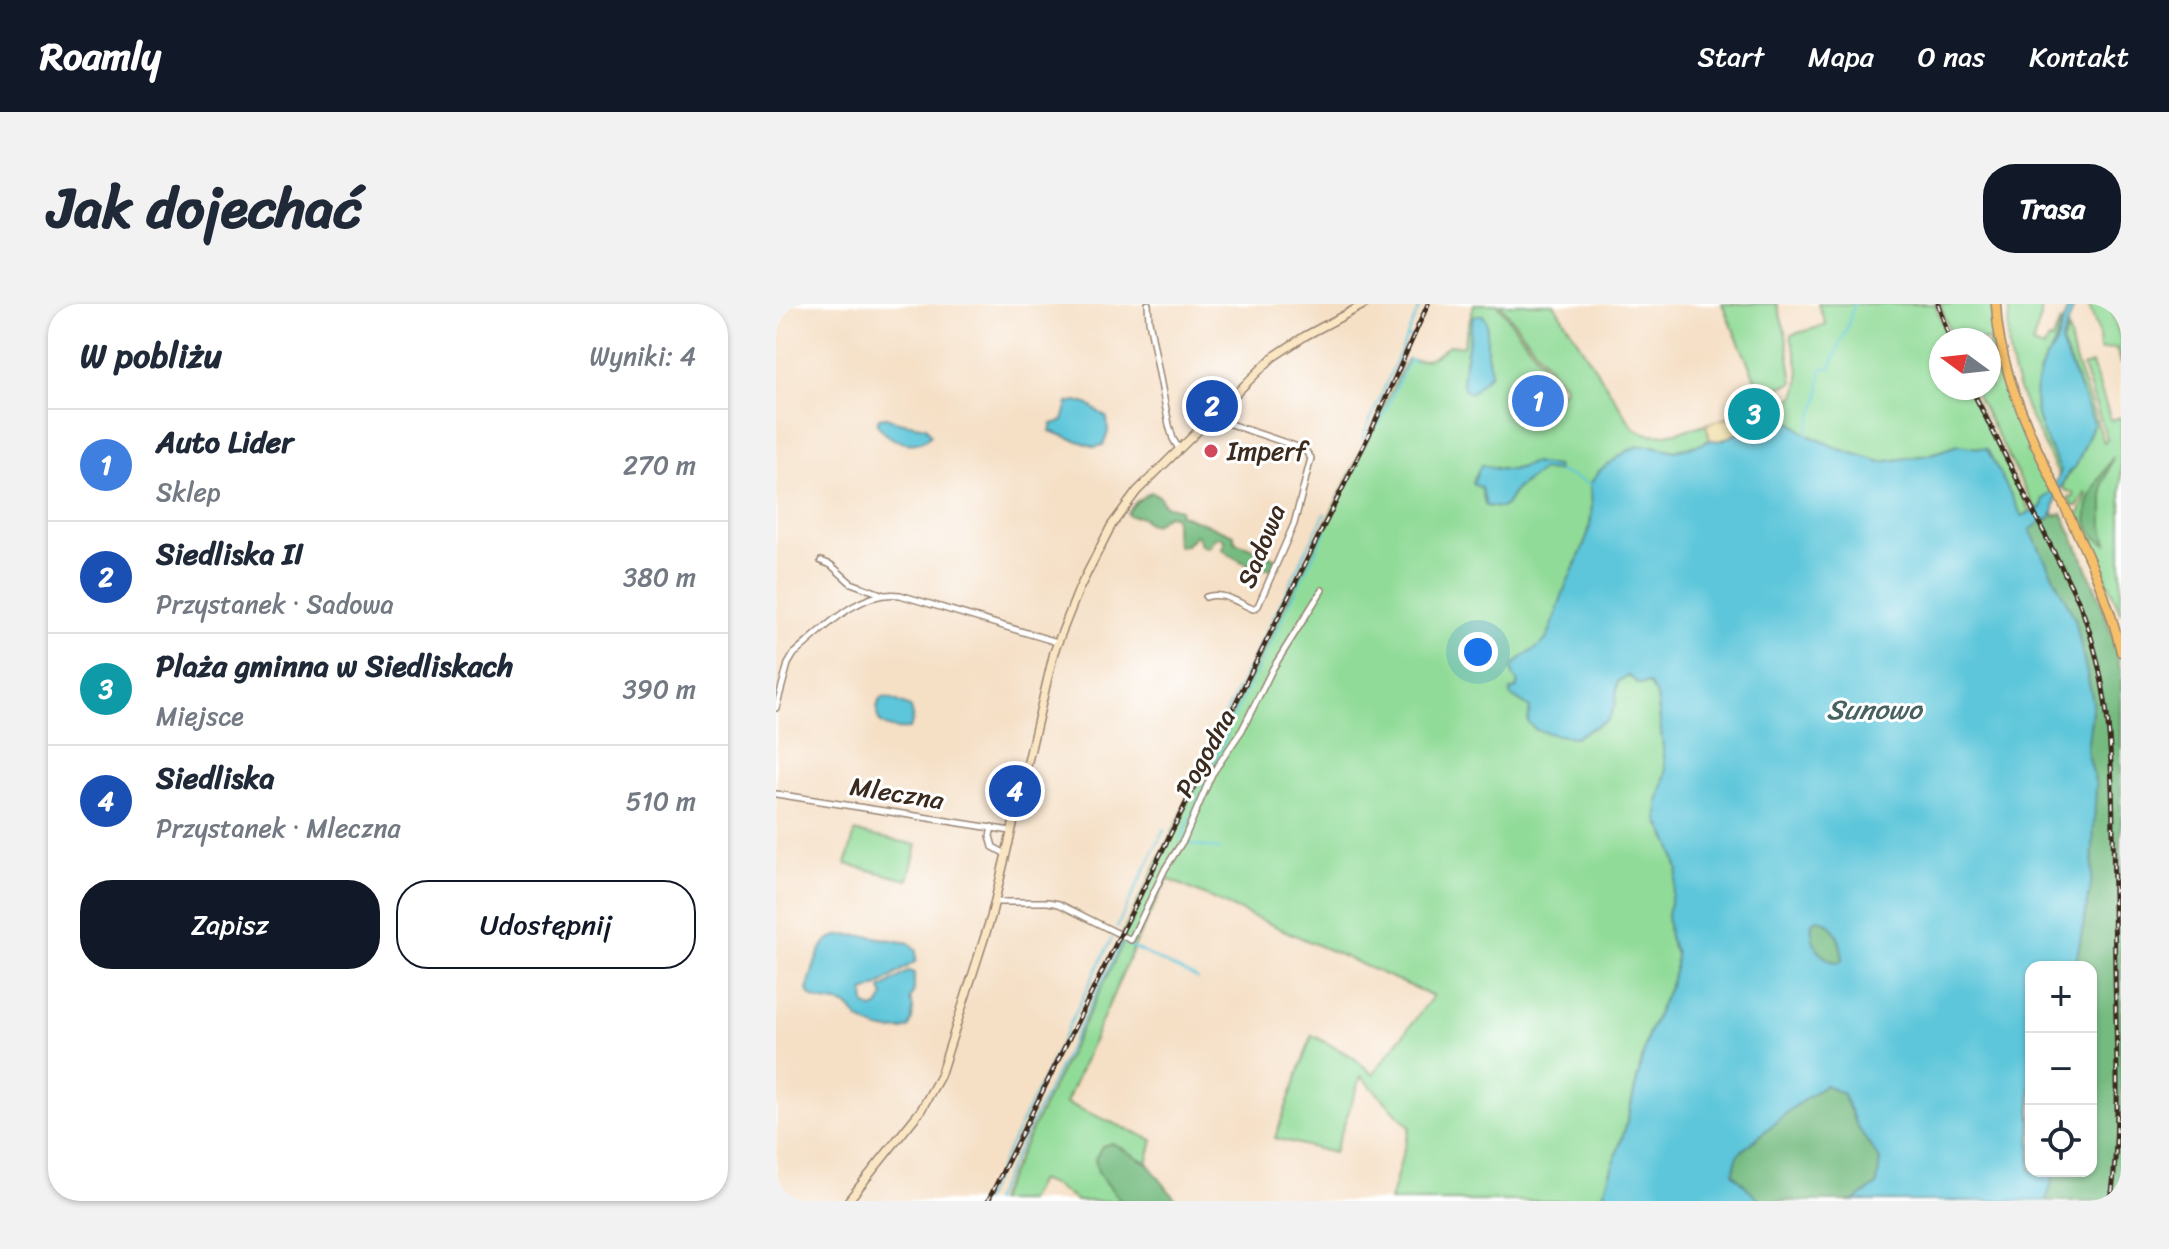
<!DOCTYPE html>
<html lang="pl">
<meta charset="utf-8">
<style>
body{margin:0;font-family:Sriracha,sans-serif;background:#f2f2f3;color:#1f2937}
.controls{position:absolute;right:24px;bottom:24px;display:grid;overflow:hidden;border-radius:16px;box-shadow:0 2px 6px #0004}
.controls button{width:72px;height:72px;display:grid;place-items:center;padding:0;border:0;border-bottom:2px solid #e0e1e3;background:#fff;color:#1f2937;font:40px sans-serif}
.compass{position:absolute;left:1153px;top:24px;width:72px;height:72px;border-radius:50%;background:#fff;box-shadow:0 2px 6px #0004;rotate:285deg}
.you{position:absolute;left:702px;top:348px;width:28px;height:28px;margin:-20px;border:6px solid #fff;border-radius:50%;background:#1a73e8;box-shadow:0 0 0 12px #1a73e833}
.badge{display:grid;place-items:center;width:52px;height:52px;border-radius:50%;background:#111827;color:#fff;font-size:26px;font-weight:700}
.pin{position:absolute;translate:-50% -50%;border:4px solid #fff;box-shadow:0 2px 8px #0006}
.list{margin:0;padding:0;list-style:none}
h2{display:flex;justify-content:space-between;align-items:center;height:104px;margin:0;padding:0 32px;font-size:34px}
h2 small{font-size:26px;font-weight:400;color:#747a83}
.list li{display:grid;grid-template-columns:52px 1fr auto;gap:24px;align-items:center;box-sizing:border-box;height:112px;padding:0 32px;border-top:2px solid #e0e1e3}
.list b{display:block;font-size:30px;white-space:nowrap}
.list p{margin:0;font-size:26px;white-space:nowrap;color:#747a83}
.list em{font-size:26px;font-style:normal;color:#747a83}
.actions{display:flex;gap:16px;padding:24px 32px}
.actions a{flex:1;padding:18px 0;border:2px solid #111827;border-radius:32px;text-align:center;font-size:28px;color:#111827}
.actions .main{background:#111827;color:#fff}
.icon{flex:none;width:44px;height:44px;fill:none;stroke:currentColor;stroke-width:2;stroke-linecap:round;stroke-linejoin:round}
.map{position:relative;flex:none;width:1345px;height:897px;overflow:hidden;border-radius:32px}
header{display:flex;align-items:center;gap:48px;box-sizing:border-box;height:112px;padding:0 40px;background:#111827;color:#fff}
header strong{font-size:38px}
nav{display:flex;gap:44px;margin-inline-start:auto;font-size:28px}
.intro{display:flex;align-items:center;justify-content:space-between;box-sizing:border-box;height:192px;padding:0 48px}
h1{margin:0;font-size:56px}
.button{padding:20px 36px;border-radius:32px;background:#111827;color:#fff;font-size:28px;font-weight:700}
main{display:flex;gap:48px;padding:0 48px}
aside{flex:1;background:#fff;border-radius:32px;box-shadow:0 2px 6px #0004}
.map>svg:first-child{display:block}
</style>
<header>
<strong>Roamly</strong>
<nav><a>Start</a><a>Mapa</a><a>O nas</a><a>Kontakt</a></nav>
</header>
<div class="intro"><h1>Jak dojechać</h1><a class="button">Trasa</a></div>
<main>
<aside>
<h2>W pobliżu<small>Wyniki: 4</small></h2>
<ul class="list">
<li><span class="badge" style="background:#3f7fe0">1</span><div><b>Auto Lider</b><p>Sklep</p></div><em>270 m</em></li>
<li><span class="badge" style="background:#1a4fb4">2</span><div><b>Siedliska II</b><p>Przystanek · Sadowa</p></div><em>380 m</em></li>
<li><span class="badge" style="background:#0f9aa8">3</span><div><b>Plaża gminna w Siedliskach</b><p>Miejsce</p></div><em>390 m</em></li>
<li><span class="badge" style="background:#1a4fb4">4</span><div><b>Siedliska</b><p>Przystanek · Mleczna</p></div><em>510 m</em></li>
</ul>
<div class="actions"><a class="main">Zapisz</a><a>Udostępnij</a></div>
</aside>
<div class="map">
<svg width="1345" height="897" viewBox="0 0 1345 897">
<rect width="100%" height="100%" fill="#fff"/>
<filter id="ink" filterUnits="userSpaceOnUse"><feTurbulence type="fractalNoise" baseFrequency=".0125" numOctaves="2"/><feDisplacementMap in="SourceGraphic" scale="16" xChannelSelector="R" yChannelSelector="G"/><feConvolveMatrix kernelMatrix="1 2 1 2 8 2 1 2 1" color-interpolation-filters="sRGB"/></filter>
<filter id="wash" filterUnits="userSpaceOnUse"><feTurbulence type="fractalNoise" baseFrequency=".006" numOctaves="4" result="noise"/><feDisplacementMap in="SourceGraphic" scale="32" xChannelSelector="R" yChannelSelector="G"/><feGaussianBlur stdDeviation="1.8" result="paint"/><feColorMatrix in="noise" values="0 0 0 0 0 0 0 0 0 0 0 0 0 0 0 0 0 1.4 0 .05"/><feComposite in="paint" operator="in"/></filter>
<g filter="url(#wash)">
<rect width="100%" height="100%" fill="#f5dfc5"/>
<!-- green -->
<path fill="#91db98" stroke="#66825b" stroke-width="2" fill-rule="evenodd" d="M698,0h23l53,69 -24,22 18,19 21,-27 -65,-83h54l79,123c19,16 51,3 73,-3l4,16 -8,4 -27,7 -23,-5 -25,5 -37,33 3,19 -5,35 -22,48 -20,57 -26,16 -4,39 59,39 32,-17 8,-15 3,-24 11,-5 10,8 10,-1 8,12 9,78 -8,30v17l13,26 7,24 -9,67 7,17 -1,15 -4,14 -23,52 -22,91 -25,75h-211l20,-74 -49,-51 -27,77 -59,-15 37,-103 41,22 20,17 60,-78 -265,-117 -28,54 -74,170 87,37 -6,23 -35,-20 -14,29 23,29h-44l-22,-15 -16,-6 -11,21h-31l125,-256 -4,-3 289,-583c20,4 27,-1 42,-14l14,1zM697,13l14,5v32l4,19 -13,10 -16,-3zM705,161l26,5 49,-4 2,5 -16,-1 -26,19 -10,16 -21,-1 -4,-17 -2,-1z
M946,0h55l9,31 7,48 -32,9z
M1042,0h117l13,36h-7v48h27l63,125 -9,3 -64,-71 -30,10 -47,7 -42,-13 -33,-15 -14,-11 -7,-2 -13,3 -2,-19 23,-7c13,-17 2,-44 -2,-63l35,-10z
M1164,0h51c3,52 20,96 41,143l-6,4 4,5 5,-1 17,37 -9,7 -1,7 -6,4 -63,-122h16v-48h-36z
M1310,0h21l3,4 11,31v25l-5,-16 -16,2 -1,-17 -10,-27z
M1235,2l30,1v10l-9,28 11,4 6,-10 3,1 8,-18 1,1c-3,10 -5,21 -11,30 -6,9 -3,0 -7,10 -18,43 0,69 18,108l-2,5c-18,-40 -43,-80 -50,-124 -2,-14 0,-30 0,-45z
M1292,25l7,31 29,82 3,-3 -24,-72 9,-3 19,56 10,-3v196l-42,-98 8,-21 -2,-1 -7,13h-5l-5,-8 6,-1 -1,-4 -8,-3 -2,-5 6,-12 7,-7 18,-43 -32,-80z
M79,528l62,13 -9,35 -62,-16z"/>
<!-- forest -->
<path fill="#74bb80" stroke="#58724f" stroke-width="2" d="M1337,153l-10,27v43l4,17c-41,-20 -10,-61 6,-87z
M375,188l8,4 5,9 16,4 -1,5 55,21v4l3,4 25,9 12,6 6,6 -2,4c-19,4 -41,-7 -56,-19l3,-6 -3,-6c-7,-1 -9,2 -12,9l-4,1 -5,-2 -4,-9 -2,-1 -9,10 -8,1c-5,-8 -1,-21 -4,-30l-7,-1 -13,10 -7,-2 -5,-6 -13,-1 -2,-3 9,-11z
M1277,209l2,3 7,-3c24,52 49,104 59,161v527h-75l9,-30h36v-204h-16l16,-81 5,-101 -9,-34 6,-49 -18,-83 -46,-90 13,-8 8,-3z
M1041,615c19,3 24,23 26,40l-5,4c-20,-5 -28,-21 -26,-41z
M1049,781l18,9 14,32 23,34 -3,25 -23,16h-94l-28,-28 6,-19 53,-45z
M336,839l35,20 30,38h-56l-23,-29 -3,-13 7,-13z"/>
<!-- sand -->
<path fill="#eeda9e" stroke="#94825e" stroke-width="2" d="M993,101l3,19 -27,6 -25,11 -10,-1 -4,-16z"/>
<!-- water -->
<path fill="#5dc6da" stroke="#4c787c" stroke-width="2" fill-rule="evenodd" d="M1289,0h10l-14,39 33,80 -18,43 -8,7 -12,26 -3,14 -3,5 -8,3 -12,9 45,89 18,83 -6,49 9,34 -5,101 -16,81h-44v204h24l-9,30h-192l23,-16 3,-25 -23,-34 -14,-32 -18,-9 -34,24 -53,45 -5,19 27,28h-159l25,-75 22,-91 23,-52 4,-15 1,-14 -7,-17 -2,-22 11,-45 -7,-24 -13,-26v-17l8,-30 -9,-77 -8,-13 -10,1 -10,-8 -11,5 -3,24 -7,15 -33,17 -18,-2 -21,-5 -8,-8 2,-14 -20,-13 1,-5 5,-1 2,-7c-21,-22 22,-29 29,-44 8,-17 12,-35 19,-53 17,-39 31,-56 24,-101l10,-14 27,-19 11,-5h14l23,5 27,-7 8,-4 10,1 25,-11 41,-9 6,2 14,11 33,15 42,13 47,-7 30,-10 29,4 35,67 20,-9 1,-8 9,-7 9,-21c-18,-40 -37,-63 -18,-107 3,-8 9,-12 13,-21 5,-11 7,-24 12,-35zM1041,615c19,3 24,23 26,40l-5,4c-20,-5 -28,-21 -26,-41z
M702,11h5l4,7v32l4,19 -20,20 -6,-3 -3,-10 11,-63z
M301,97l12,4 18,13 1,14 -5,13 -8,2 -45,-16 2,-7 11,-3 5,-18z
M110,113l12,5 28,5 5,8c-16,16 -42,7 -54,-11l2,-6z
M755,159l25,3 2,5 -16,-1 -26,19 -10,16 -5,3 -15,-2 -5,-19 -7,-2 -1,-3 8,-17c22,6 30,8 50,-2z
M106,393l8,1 20,9c4,5 3,17 -1,22 -22,2 -39,-6 -29,-30z
M92,632l41,7 7,7v11l-38,25 -14,6 1,13 7,4 6,-2 6,-10 -3,-8 28,-18 5,2v17l-4,9 3,9 -1,12 -3,8c-15,6 -35,2 -49,-8 -6,-4 -7,-11 -13,-14 -14,-7 -32,0 -40,-16 4,-12 11,-43 21,-50 10,-7 29,-4 40,-4z"/>
<g fill="none" stroke-linecap="round" stroke-linejoin="round">
<!-- stream -->
<path stroke="#5dc6da" stroke-width="2" d="M634,33l-3,-1 14,-32
M603,121l30,-66 6,3
M1030,130l13,-35 2,-28 2,-3h7l17,-40 7,-24
M586,135l45,-103
M782,167l32,13
M422,465l127,-256
M405,535l46,-104 -1,-3 100,-202
M409,537l10,4 25,4
M341,623l47,-97 1,1
M346,638l76,37
M207,897l129,-263
M217,897l127,-256"/>
</g>
</g>
<g filter="url(#ink)">
<g fill="none" stroke-linecap="round" stroke-linejoin="round">
<!-- minor casing -->
<g stroke="#988472" stroke-width="8">
<path id="minor" d="M372,0l1,17 20,104 4,14 6,10
M45,257l10,4 20,18 33,12
M430,293c16,-6 33,6 47,12l5,-3 36,-82 17,-66 -7,-9 -80,-27 -7,-3 -2,-5
M0,404l12,-44 6,-10c29,-24 65,-65 106,-59l157,47
M0,490l235,37
M216,523l-2,9 3,11 13,7
M219,598h53l11,2 72,36 34,-71 19,-30 28,-65 30,-44 31,-62 49,-78"/>
</g>
<!-- secondary casing -->
<g stroke="#988472" stroke-width="10">
<path id="secondary" d="M72,897l73,-91 19,-34 51,-159 63,-265 25,-63 32,-63 26,-35 136,-134 32,-21 60,-32"/>
</g>
<!-- primary casing -->
<g stroke="#988472" stroke-width="11">
<path id="primary" d="M1220,0c2,51 20,96 40,142 30,67 69,134 85,206"/>
</g>
<!-- minor -->
<use href="#minor" stroke="#fff" stroke-width="5"/>
<!-- secondary -->
<use href="#secondary" stroke="#fbe6c4" stroke-width="7"/>
<!-- primary -->
<use href="#primary" stroke="#f6c06b" stroke-width="8"/>
<!-- rail casing -->
<g stroke="#3b2a1e" stroke-width="5">
<path id="rail" d="M1162,0l12,36
M1195,84l108,214c30,76 33,147 34,228 1,46 1,93 2,140 1,76 6,155 -4,231
M212,897l385,-774 55,-123"/>
</g>
<!-- rail -->
<use href="#rail" stroke="#fff" stroke-width="2" stroke-dasharray="6" stroke-linecap="butt"/>
</g>
</g>
<!-- markers -->
<circle fill="#d1495b" stroke="#fff" stroke-width="3" cx="435" cy="147" r="8"/>
<g text-anchor="middle" stroke-width="6" stroke-linejoin="round" paint-order="stroke">
<!-- poi labels -->
<g font-size="26" fill="#3b2a1e" stroke="#fff" text-anchor="start">
<text x="451" y="156">Imperf</text>
</g>
<!-- street labels -->
<g font-size="26" fill="#3b2a1e" stroke="#fff">
<text transform="translate(485 242) rotate(-68)" y="9">Sadowa</text>
<text transform="translate(429 449) rotate(-61)" y="9">Pogodna</text>
<text transform="translate(121 489) rotate(9)" y="9">Mleczna</text>
</g>
<!-- water labels -->
<g font-size="28" font-style="italic" fill="#476160" stroke="#fff">
<text x="1098" y="415">Sunowo</text>
</g>
</g>
</svg>
<div class="controls">
<button>+</button>
<button>−</button>
<button><svg class="icon" aria-label="locate" viewBox="0 0 24 24"><circle cx="12" cy="12" r="6"/><path d="M12 2v4M12 18v4M2 12h4M18 12h4"/></svg></button>
</div>
<svg class="compass" viewBox="-18 -18 36 36"><path d="M0-13l5 13h-10z" fill="#e53935"/><path d="M0 13l5-13h-10z" fill="#747a83"/></svg>
<div class="you"></div>
<div class="pin badge" style="left:762px;top:97px;background:#3f7fe0">1</div>
<div class="pin badge" style="left:436px;top:102px;background:#1a4fb4">2</div>
<div class="pin badge" style="left:978px;top:110px;background:#0f9aa8">3</div>
<div class="pin badge" style="left:239px;top:487px;background:#1a4fb4">4</div>
</div>
</main>
